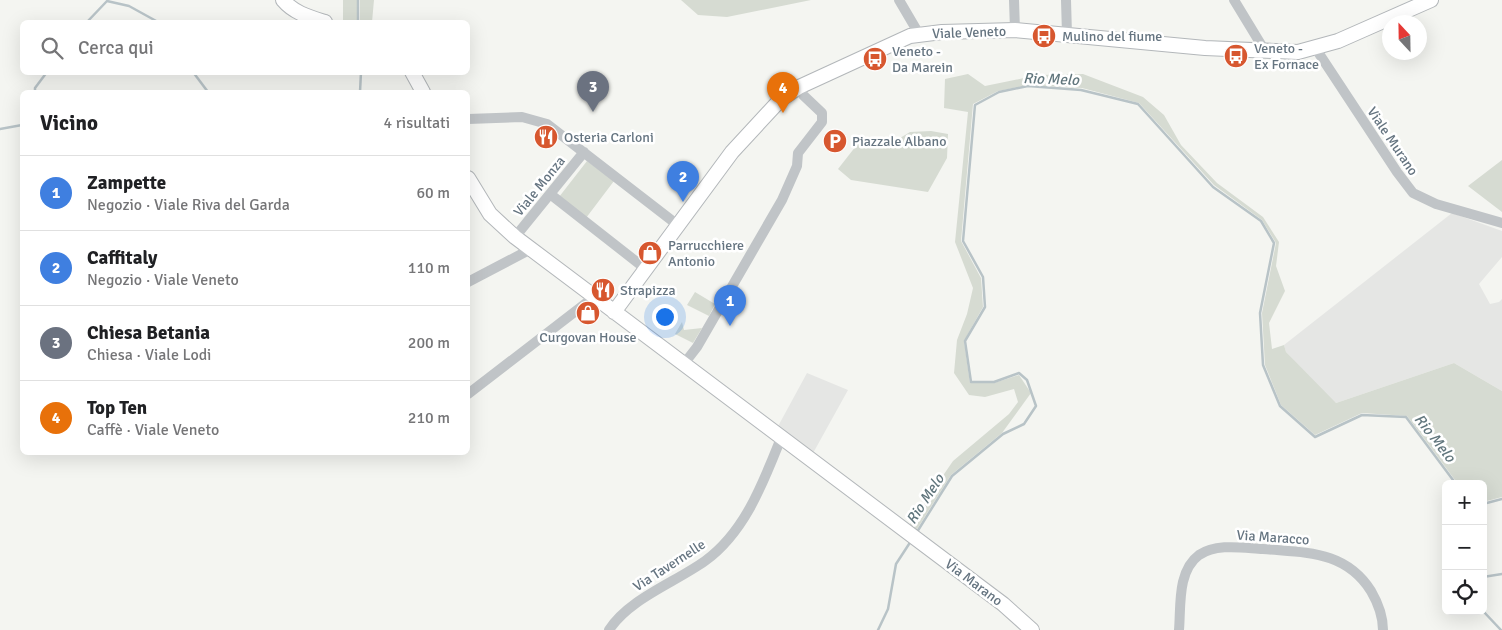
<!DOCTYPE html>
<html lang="it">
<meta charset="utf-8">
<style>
body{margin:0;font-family:Signika,sans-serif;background:#f6f6f6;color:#202124}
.controls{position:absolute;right:15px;bottom:15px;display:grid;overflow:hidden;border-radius:8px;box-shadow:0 5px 20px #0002}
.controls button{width:45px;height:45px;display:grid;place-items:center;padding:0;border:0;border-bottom:1px solid #e0e0e0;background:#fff;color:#202124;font:25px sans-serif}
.compass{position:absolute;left:1382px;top:15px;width:45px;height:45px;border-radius:50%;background:#fff;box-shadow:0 5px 20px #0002;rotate:338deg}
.you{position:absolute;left:664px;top:316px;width:18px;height:18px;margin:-12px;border:4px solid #fff;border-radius:50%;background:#1a73e8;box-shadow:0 0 0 8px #1a73e833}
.badge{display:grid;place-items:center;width:32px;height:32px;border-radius:50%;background:#d7572f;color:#fff;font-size:16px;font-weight:700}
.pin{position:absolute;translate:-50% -41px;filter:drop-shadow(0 1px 2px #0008)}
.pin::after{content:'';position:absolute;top:26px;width:18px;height:15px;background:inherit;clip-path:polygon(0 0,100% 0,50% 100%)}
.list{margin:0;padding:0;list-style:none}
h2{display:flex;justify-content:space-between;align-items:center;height:65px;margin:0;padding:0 20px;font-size:21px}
h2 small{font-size:16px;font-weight:400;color:#757577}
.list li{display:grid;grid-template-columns:32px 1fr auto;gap:15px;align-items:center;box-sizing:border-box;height:75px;padding:0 20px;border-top:1px solid #e0e0e0}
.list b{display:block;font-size:19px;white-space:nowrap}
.list p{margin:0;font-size:16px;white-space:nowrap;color:#757577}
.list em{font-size:16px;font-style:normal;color:#757577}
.icon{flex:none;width:28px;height:28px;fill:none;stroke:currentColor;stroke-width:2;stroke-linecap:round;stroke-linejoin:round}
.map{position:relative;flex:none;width:1502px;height:630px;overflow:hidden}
.search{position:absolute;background:#fff;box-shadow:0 5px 20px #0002;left:20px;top:20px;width:450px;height:55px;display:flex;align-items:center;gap:12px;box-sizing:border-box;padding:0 18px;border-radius:8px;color:#757577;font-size:19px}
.panel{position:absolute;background:#fff;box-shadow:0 5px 20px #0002;left:20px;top:90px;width:450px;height:365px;border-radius:8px}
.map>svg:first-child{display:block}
</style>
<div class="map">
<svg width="1502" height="630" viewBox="0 0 1502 630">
<rect width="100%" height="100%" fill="#f4f5f1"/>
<!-- built -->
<path fill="#e5e6e4" d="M1452,213l50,18v26l-23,27 11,20 9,-2 3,-3v92l-48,-28 -118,40 -5,-2 -45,-49 -2,-7z
M807,373l41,17 -36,65 -36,-25z"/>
<!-- green -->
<path fill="#d6dbd2" d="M343,0h14v22l-14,-1z
M360,0h14l-2,22h-12z
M681,0h130l-84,17 -29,-2z
M968,74l17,12 54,-11 44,-1 60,23 21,18 17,30 36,38 46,34 16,25 -3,24 9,25 -16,32 3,26 12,-4 2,7 50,51 118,-40 48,28v106l-19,5v-18h-25l-51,-68 -45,-3 -47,22 -34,-30 -16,-40 -3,-52 14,-70 -14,-23 -48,-35 -75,-82 -57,-15 -54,-3 -30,6 -25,13 -12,137 20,37 2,29 -19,34 6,42h24l25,-8 12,18 -29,40 -51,42 -37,59 -7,-6 46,-67 56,-47 9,-12 -4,-13 -29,8 -16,-2 -15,-22 3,-33 10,-26 6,-26 -18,-46 13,-130 -24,-4 1,-29z
M931,131l17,3 -1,24 -19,34 -77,-12 -13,-11 25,-32 37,1 10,-6z
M1502,160v52l-34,-26z
M587,161l27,20 -28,37 -27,-21z
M695,292l20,12 -6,12 -22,-11z
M682,322l2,8 18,-2 -9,15 -18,-9z"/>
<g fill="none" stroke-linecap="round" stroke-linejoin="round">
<!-- stream -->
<path stroke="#b8c3c7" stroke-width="2.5" d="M358,0v22
M87,22l20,-21 22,5 29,16
M193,72l15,20
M35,92v-4l12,-16
M360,92l1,-20
M0,129l22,-4
M1483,504l19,-5
M917,532l35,-56 51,-42 21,-10 12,-18 -9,-26 -8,-7 -25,9h-23l-6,-41 20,-34 -2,-30 -20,-36 12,-136 24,-13 29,-6 53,4 57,14 75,83 48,34 13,22 -14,70 3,52 17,41 35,31 47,-22 44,2 50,67
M1483,577l19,-3
M1483,611l18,19
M878,630l10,-21 8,-45 15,-23"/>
<!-- major casing -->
<g stroke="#b3b7ba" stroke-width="16">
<path id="major" d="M283,0c11,13 26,17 42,22
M412,72l11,20
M468,178l22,36 25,23 488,367 29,26
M614,312l118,-160 49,-53 18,-12 111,-51 32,-4 73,-2 190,18 93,4 40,-11 93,-41"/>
</g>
<!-- minor -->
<path stroke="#c0c4c7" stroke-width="10" d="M899,0l20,34
M1014,0l1,30
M1066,0l1,34
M1234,0l31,51
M1316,49l81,123 16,21 23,11 66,19
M468,119l54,-2 25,7 132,102
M550,194l97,76
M515,237l69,-85
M468,282l63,-33
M683,365l14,-18 85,-147 15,-34 1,-13 24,-31v-9l-19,-18 -4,-8
M468,394l126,-97
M609,630c20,-31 65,-47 96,-69 40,-29 58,-78 76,-123
M1179,630c2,-23 -2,-59 20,-75 18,-12 44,-7 64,-6 42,4 82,1 108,42 7,12 12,25 12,39"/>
<!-- major -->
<use href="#major" stroke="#fff" stroke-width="14"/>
</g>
<!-- icons -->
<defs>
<g id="bus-disc" transform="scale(1.25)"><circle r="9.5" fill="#d7572f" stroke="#fff"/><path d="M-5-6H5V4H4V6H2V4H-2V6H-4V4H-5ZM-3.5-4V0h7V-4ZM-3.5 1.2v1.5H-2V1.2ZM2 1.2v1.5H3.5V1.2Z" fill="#fff"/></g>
<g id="restaurant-disc" transform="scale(1.25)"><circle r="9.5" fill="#d7572f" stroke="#fff"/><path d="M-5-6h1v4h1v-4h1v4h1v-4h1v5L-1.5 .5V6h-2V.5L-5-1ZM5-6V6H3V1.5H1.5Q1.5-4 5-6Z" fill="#fff"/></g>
<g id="parking-disc" transform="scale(1.25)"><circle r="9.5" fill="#d7572f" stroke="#fff"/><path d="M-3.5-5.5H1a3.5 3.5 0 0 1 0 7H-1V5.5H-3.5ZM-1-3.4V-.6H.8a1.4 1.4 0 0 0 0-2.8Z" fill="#fff"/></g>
<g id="shop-disc" transform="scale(1.25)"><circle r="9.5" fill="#d7572f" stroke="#fff"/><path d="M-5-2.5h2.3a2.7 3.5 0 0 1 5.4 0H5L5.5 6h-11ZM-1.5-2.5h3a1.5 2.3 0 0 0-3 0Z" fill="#fff"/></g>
</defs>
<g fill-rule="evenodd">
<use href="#bus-disc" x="1044" y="36"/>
<use href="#bus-disc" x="1236" y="56"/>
<use href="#bus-disc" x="875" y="59"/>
<use href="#restaurant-disc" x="546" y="137"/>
<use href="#parking-disc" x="835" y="141"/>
<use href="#shop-disc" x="650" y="253"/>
<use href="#restaurant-disc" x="603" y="290"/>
<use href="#shop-disc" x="588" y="313"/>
</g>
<g text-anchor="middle" stroke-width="5" stroke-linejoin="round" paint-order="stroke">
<!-- street labels -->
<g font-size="14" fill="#657480" stroke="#fff">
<text transform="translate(969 32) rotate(-2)" y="5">Viale Veneto</text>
<text transform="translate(1393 141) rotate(56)" y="5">Viale Murano</text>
<text transform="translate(539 186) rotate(-51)" y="5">Viale Monza</text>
<text transform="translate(1273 537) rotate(4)" y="5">Via Maracco</text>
<text transform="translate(669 565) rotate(-33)" y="5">Via Tavernelle</text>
<text transform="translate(974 582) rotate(37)" y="5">Via Marano</text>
</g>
<!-- poi labels -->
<g font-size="14" fill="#657480" stroke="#fff" text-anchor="start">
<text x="1062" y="41">Mulino del fiume</text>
<text x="1254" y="53">Veneto -<tspan x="1254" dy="16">Ex Fornace</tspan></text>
<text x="892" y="56">Veneto -<tspan x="892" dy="16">Da Marein</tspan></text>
<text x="564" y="142">Osteria Carloni</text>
<text x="852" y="146">Piazzale Albano</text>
<text x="668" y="250">Parrucchiere<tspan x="668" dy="16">Antonio</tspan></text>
<text x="620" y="295">Strapizza</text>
<text x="588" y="342" text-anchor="middle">Curgovan House</text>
</g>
<!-- water labels -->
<g font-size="15" font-style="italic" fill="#61767d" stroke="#fff">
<text transform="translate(1051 79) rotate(2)" y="5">Rio Melo</text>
<text transform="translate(1435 438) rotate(52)" y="5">Rio Melo</text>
<text transform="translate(925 499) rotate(-57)" y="5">Rio Melo</text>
</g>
</g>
</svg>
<div class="controls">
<button>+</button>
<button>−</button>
<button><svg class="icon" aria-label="locate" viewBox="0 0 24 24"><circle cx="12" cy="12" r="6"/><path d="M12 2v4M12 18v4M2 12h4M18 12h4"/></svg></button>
</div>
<svg class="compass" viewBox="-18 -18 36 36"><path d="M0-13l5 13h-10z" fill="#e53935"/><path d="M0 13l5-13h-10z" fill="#757577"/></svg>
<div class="you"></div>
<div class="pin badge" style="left:730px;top:326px;background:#3f7fe0">1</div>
<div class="pin badge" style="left:683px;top:202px;background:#3f7fe0">2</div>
<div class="pin badge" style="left:593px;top:112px;background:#6b7280">3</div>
<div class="pin badge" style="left:783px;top:113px;background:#e8710a">4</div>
<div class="search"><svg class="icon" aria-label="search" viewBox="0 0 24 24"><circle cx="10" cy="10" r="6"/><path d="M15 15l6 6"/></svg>Cerca qui</div>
<section class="panel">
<h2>Vicino<small>4 risultati</small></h2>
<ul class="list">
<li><span class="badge" style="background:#3f7fe0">1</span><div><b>Zampette</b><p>Negozio · Viale Riva del Garda</p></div><em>60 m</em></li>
<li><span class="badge" style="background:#3f7fe0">2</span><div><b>Caffitaly</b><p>Negozio · Viale Veneto</p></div><em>110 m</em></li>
<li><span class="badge" style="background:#6b7280">3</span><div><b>Chiesa Betania</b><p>Chiesa · Viale Lodi</p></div><em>200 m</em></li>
<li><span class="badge" style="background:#e8710a">4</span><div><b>Top Ten</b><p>Caffè · Viale Veneto</p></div><em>210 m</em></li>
</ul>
</section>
</div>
